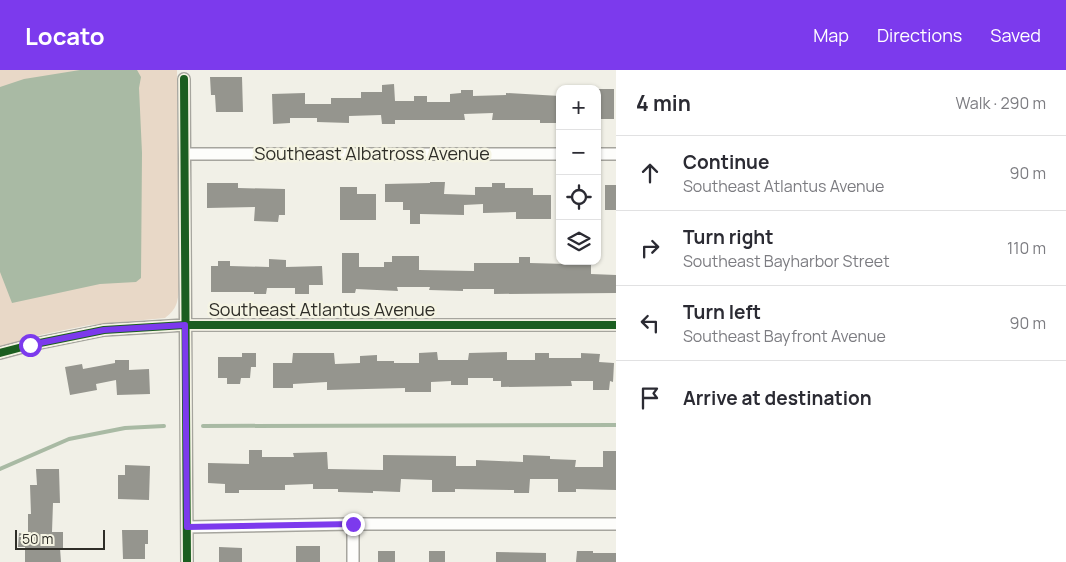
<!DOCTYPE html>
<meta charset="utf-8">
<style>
body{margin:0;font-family:Manrope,sans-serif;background:#f2f2f3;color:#2b2b33}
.controls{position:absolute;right:15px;top:15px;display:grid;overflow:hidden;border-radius:10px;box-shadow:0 1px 4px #0004}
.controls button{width:45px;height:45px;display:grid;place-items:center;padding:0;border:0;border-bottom:1px solid #e1e1e2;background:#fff;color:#2b2b33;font:25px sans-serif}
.scale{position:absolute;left:15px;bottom:12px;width:90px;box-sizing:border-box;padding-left:5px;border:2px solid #2f2e28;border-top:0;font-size:14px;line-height:18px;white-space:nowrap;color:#2f2e28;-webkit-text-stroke:4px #f5f4e3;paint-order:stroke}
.stop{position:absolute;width:15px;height:15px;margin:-11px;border:4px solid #7c3aed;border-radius:50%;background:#fff}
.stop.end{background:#7c3aed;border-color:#fff;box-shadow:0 1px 5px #0008}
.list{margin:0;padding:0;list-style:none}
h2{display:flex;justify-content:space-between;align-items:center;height:65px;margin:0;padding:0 20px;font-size:21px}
h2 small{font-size:16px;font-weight:400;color:#7c7c81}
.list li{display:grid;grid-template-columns:32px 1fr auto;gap:15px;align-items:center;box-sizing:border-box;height:75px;padding:0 20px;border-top:1px solid #e1e1e2}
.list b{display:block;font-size:19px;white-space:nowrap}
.list p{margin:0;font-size:16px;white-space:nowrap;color:#7c7c81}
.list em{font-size:16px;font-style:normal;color:#7c7c81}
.icon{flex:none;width:28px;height:28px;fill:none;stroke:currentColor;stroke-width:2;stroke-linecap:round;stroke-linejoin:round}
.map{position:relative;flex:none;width:616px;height:492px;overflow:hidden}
header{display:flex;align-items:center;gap:30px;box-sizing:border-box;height:70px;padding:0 25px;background:#7c3aed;color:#fff}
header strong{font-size:24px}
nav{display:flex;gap:28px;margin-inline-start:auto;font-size:18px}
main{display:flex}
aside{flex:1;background:#fff}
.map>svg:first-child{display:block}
</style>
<header>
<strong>Locato</strong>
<nav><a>Map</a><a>Directions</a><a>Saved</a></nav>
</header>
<main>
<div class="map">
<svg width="616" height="492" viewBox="0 0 616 492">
<rect width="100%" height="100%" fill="#f1f0e7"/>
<!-- park -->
<path fill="#e8d8c7" d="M0,0h177l2,217c-1,15 -2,22 -14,31l-76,7 -49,10 -40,13z"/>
<!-- water -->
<path fill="#a9baa4" d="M80,0h57l4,7 -2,11 3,65 -1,125 -5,4 -36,2 -88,19 -12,-31v-185l24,-8z"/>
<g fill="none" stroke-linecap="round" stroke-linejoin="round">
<!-- stream -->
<path stroke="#a9baa4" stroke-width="4" d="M203,356l413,-1
M0,399l69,-30 56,-11 39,-2"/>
</g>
<!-- building -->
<path fill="#95958e" d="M210,7h32l1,35h-27l-1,-17h-4z
M394,14l1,17h19v-5h13v6h23v-8l11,-1v-3h12v6l33,-1v-2l54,3v27h-20v-3h-48l1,-7 -29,1 1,6h-70v4h-13l-1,-9 -32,1v7l-32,-1v-4h-27v5l-17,1 -1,-30 33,-1v11h26v-6h30v-6h21v-7z
M597,19h17v30h-17z
M430,112h15l-1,12 31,1v-8h17v-4h13v5h28v7h18v24h-35v-7l-33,1v-9l-19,1v10l-44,-1v10h-10v-14h-7v-8h-18v-18l45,-1z
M207,113h31v5l47,1v26h-6l-1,7 -24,-1 1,-14 -48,1z
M605,115h11v25h-11z
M340,117h17v7h19v26h-36z
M342,183h17v14h25v-5h8v-6h27v14l55,1v-8h45v-6h11v6l37,1v-3l24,1v12l25,1v18l-122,1v-5h-31v2l-34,-1 1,-3h-33l1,4 -42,-2 -1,4h-13z
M269,189l17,1v7l36,-1 1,19h-14v9h-14v-6h-28l-1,6h-12v-2h-43v-26h7v-5h12v5l39,1z
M437,282l1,8h30l1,-7 38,-1v8h28v-7h14v5h32v-5l19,1 -1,8 15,1 -1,19 -3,-1 -1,9h-16v-9h-22l1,5 -71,1v-6h-8v-3h-25v7h-17v-4l-20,1v10h-26v-4l-78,2v-8l-34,2v4h-20v-25h19l1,-10h41l1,11 25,-1v-7l17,-1v6h17v2h25v-10z
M242,283h14v14h-5l-1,11h-9l-1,6h-13v-6h-9v-21h24z
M115,290h14v10l20,-1 1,25 -33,1 -1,-15 -20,4 1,6 -27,5 -5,-28 17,-3 1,5 32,-6z
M249,380h13v7h32l-1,-4 34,-1 1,17 55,1v-15l73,1v10h20v-6l47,2v-7l27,1v3l26,1 -1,7h28v-16h13v39l-40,-1v3h-18v-13h-28l-1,14h-15v-3l-59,-1v3h-23v-12l-31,-1 -1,13 -27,-1v2l-35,-1v-3h-25v-5l-28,1v5h-46v3h-14v-9l-17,-1v-20l41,1z
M125,395l25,1 -1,34 -31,-1v-24h7z
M36,399h23l1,34h-7l-1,29h11v16h-3l1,14h-36v-15h-7l1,-14 9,1v-20h3l-1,-29h7z
M122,460h26v14h-3v15h-22z
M296,476h24v16h-24z
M219,477l23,1v14h-23z
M378,481h17v11h-17z
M429,481h16v11h-16z
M577,481h16v2h23v9h-40z
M496,482l50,1v9h-50z"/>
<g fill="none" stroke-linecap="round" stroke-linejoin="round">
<!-- street casing -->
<g stroke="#a6a59e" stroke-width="14">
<path id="street" d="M184,9l3,483
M185,84h375
M597,84h19
M0,283l30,-8 74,-15 81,-5h431
M187,457l166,-3h263
M353,492v-38"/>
</g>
<!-- street -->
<use href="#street" stroke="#fdfdfb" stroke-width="11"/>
<!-- cycleway casing -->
<g stroke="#f5f4e3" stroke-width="11">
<path id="cycleway" d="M184,9l3,483
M0,283l30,-8 74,-15 81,-5h431"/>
</g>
<!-- cycleway -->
<use href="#cycleway" stroke="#1b5e20" stroke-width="8"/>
</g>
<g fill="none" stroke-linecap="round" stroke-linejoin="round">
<!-- route -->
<path stroke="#7c3aed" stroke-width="6" d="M30,275l74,-15 81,-5 2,202 166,-3"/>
</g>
<g text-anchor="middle" stroke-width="5" stroke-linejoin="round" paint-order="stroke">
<!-- street labels -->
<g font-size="18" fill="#2f2e28" stroke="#f5f4e3">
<text x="372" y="90">Southeast Albatross Avenue</text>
<text x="322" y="246">Southeast Atlantus Avenue</text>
</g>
</g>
</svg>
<div class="controls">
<button>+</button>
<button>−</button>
<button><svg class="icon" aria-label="locate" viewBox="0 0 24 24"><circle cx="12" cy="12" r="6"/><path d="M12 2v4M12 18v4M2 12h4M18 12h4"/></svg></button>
<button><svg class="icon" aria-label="layers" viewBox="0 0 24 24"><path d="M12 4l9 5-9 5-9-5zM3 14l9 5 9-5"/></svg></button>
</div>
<div class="scale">50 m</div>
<div class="stop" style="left:30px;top:275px"></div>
<div class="stop end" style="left:353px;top:454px"></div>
</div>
<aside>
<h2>4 min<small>Walk · 290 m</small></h2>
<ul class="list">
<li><svg class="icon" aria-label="ahead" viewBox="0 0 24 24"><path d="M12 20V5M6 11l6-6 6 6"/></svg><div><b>Continue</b><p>Southeast Atlantus Avenue</p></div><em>90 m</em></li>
<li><svg class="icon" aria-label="right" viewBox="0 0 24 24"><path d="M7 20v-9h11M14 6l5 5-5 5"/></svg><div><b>Turn right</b><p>Southeast Bayharbor Street</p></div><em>110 m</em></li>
<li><svg class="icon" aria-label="left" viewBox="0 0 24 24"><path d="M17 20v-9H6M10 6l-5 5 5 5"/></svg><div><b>Turn left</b><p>Southeast Bayfront Avenue</p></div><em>90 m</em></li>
<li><svg class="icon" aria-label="arrive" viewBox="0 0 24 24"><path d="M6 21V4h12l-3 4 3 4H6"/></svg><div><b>Arrive at destination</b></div></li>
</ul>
</aside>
</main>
